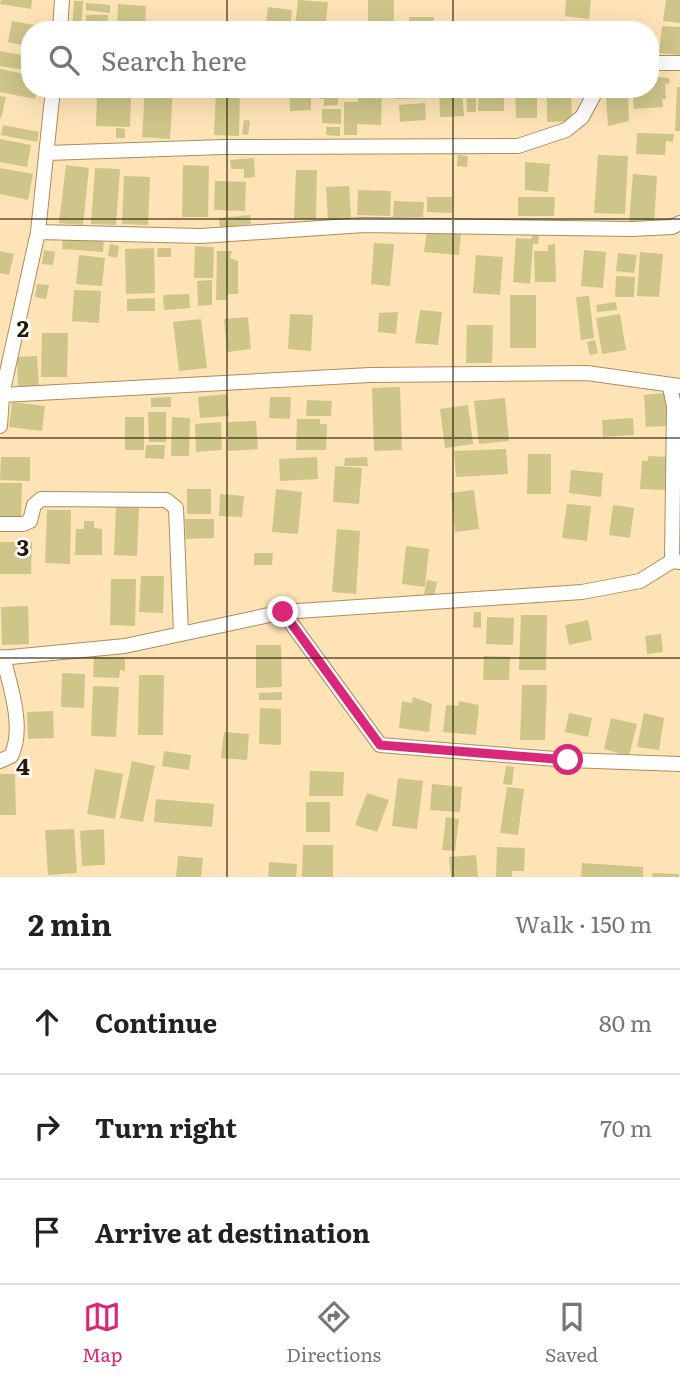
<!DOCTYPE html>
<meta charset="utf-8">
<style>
body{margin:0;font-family:Literata,serif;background:#f2f2f2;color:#222}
.stop{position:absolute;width:21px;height:21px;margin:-16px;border:5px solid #db2777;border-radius:50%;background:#fff}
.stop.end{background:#db2777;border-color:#fff;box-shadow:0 2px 7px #0008}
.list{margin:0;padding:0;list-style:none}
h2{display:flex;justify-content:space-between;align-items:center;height:91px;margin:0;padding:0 28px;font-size:30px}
h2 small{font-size:23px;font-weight:400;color:#767676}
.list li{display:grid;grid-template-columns:46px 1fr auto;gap:21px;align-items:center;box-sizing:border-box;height:105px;padding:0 28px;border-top:2px solid #e0e0e0}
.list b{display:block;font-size:26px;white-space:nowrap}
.list em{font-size:23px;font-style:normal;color:#767676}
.icon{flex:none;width:38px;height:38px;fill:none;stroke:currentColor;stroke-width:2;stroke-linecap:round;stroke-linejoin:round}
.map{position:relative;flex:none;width:680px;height:877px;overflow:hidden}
.search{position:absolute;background:#fff;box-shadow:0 7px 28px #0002;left:21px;right:21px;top:21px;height:77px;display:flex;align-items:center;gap:18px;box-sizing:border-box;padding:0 24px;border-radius:28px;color:#767676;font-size:26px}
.sheet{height:406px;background:#fff}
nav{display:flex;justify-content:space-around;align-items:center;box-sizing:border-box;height:98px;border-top:2px solid #e0e0e0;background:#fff;font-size:19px;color:#767676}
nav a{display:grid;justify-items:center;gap:4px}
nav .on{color:#db2777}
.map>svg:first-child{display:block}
</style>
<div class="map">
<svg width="680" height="877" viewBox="0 0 680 877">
<rect width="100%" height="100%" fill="#fde3b6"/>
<!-- building -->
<path fill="#cec588" d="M1,0h31l-1,9 -31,-5z
M298,0l30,2 -3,28 -30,-3z
M368,0h26v30h-26z
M566,0h25l-2,19 -24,-3z
M666,0h14v23l-17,-2z
M74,1h9l-2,29h-9z
M86,3l24,2v8l-24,-3z
M118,4l28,2 -1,24h-28z
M268,7l24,3 -2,20h-25z
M86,15h22l-1,15h-22z
M409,17h25l-1,13h-24z
M12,21l33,6 -1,3h-14v17l-22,-5z
M662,26l18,1v28l-21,-2z
M0,51l28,5 -2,14 -26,-4z
M0,69l30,6v14h7l-2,10 -35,-7z
M658,77l11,1 1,5 -5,1 1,15h-4l1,8 -29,2 -2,-20h18v-7l7,-2z
M677,87h3v44h-5z
M145,89h28l-3,50 -28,-2z
M216,89h24l-1,47 -25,-1z
M289,89h22v21l-21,1z
M319,89h34v8l-15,1v7l-14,1v-7h-5z
M358,89h24l-1,36 -24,-1v11h-13v-33h14z
M395,89h34v9l-34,1z
M439,89h23l2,27 -24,1z
M466,89h10v23h-9z
M479,89h25v22h-26z
M515,89h22v29h-21z
M547,89h24l1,32 -25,1z
M0,96l6,1 -5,21h-1z
M97,97h34l-1,30 -34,-1z
M628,97l1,24 -21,5 -2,-28z
M425,103l1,17 -26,2 -1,-17z
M322,109h19v15l-19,-1z
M244,120l6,1 -2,14 -6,-1z
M3,125l36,7 -2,10 -36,-7z
M326,127h14v9l-14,-1z
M116,128l9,1v9h-9z
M637,133l37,1 -1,8 -7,-1 -1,14 -29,-1z
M0,139l31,6 -4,22 -27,-5z
M458,155l10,1 -1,11 -10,-1z
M598,155l30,1 -3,58 -31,-1z
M254,158l1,19 -11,1v-9h-13l-1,-9z
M525,162l25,2 -2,28 -23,-2z
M66,165l23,3 -6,57 -24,-2z
M183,165l26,1 -1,51h-26z
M0,168l33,6 -5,26 -28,-6z
M95,168l25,1 -4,56 -25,-1z
M296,170h21l-1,49h-22z
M633,174l24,2 -3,48 -25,-2z
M124,176l26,1 -2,48 -26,-1z
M215,181l31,1 -1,29 -31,-1z
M349,186l2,32 -23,1 -2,-32z
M358,190l33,1 -1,25 -33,-1z
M427,197h25v16l-25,-1z
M518,197h37l-1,19h-36z
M394,201l30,1 -1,15h-30z
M250,215l1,9 -31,4 -1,-10z
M427,230l34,3 -2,22 -35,-3z
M63,234l41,3 -1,15 -41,-3z
M533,235l6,1 -1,8h-5l-3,40 -17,-2 3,-44 15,1z
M374,243l20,1 -4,42 -19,-2z
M110,244l9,2 -2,12 -9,-2z
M555,244l1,38h-21l-1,-31h14v-6z
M195,246l19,1 -1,31h-19z
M154,248l1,45 -29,1 -1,-45z
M158,248h13v9h-14z
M44,250l11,2 -2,13 -11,-1z
M584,250l22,2 -3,36 -22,-2z
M0,251l14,3 -5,21 -9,-2z
M217,251h15l-2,7 8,3v33h-10l-2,6h-10z
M640,252l23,2 -4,43 -22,-1z
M618,253l19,2 -3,18 -18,-2z
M79,255l26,3 -3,28 -26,-2z
M476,255l27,2 -3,38 -27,-2z
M616,276l19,1 -1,20h-19z
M212,280v25l-14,1 -1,-25z
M37,284l12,1 -3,14 -11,-2z
M74,290l27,1 -2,32 -27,-2z
M189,294l1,14 -26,2 -1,-15z
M510,295h26v53h-26z
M589,296l5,42 -13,2 -5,-43z
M155,298v13h-28v-12z
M616,302l1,8 -20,2 -1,-7z
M420,310l22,2 -4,33 -23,-2z
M398,312l-2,22 -18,-2 1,-19z
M290,314l23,1 -2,36 -23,-2z
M620,314l6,36 -24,4 -6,-36z
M248,317l3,32 -24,3 -3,-33z
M201,319l6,49 -28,3 -6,-49z
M467,325h26l-1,38h-26z
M42,333h26l-1,44h-26z
M595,340l3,13 -8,2 -3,-13z
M37,356l2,30 -21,1 -1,-30z
M400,387l2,63 -28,1 -2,-63z
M665,393l2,33 -21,1 -2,-32z
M227,394l2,22 -29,2 -2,-21z
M171,397v10h-20v-9z
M270,397h21l-1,22 -21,-1z
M505,398l4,43 -30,3 -5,-43z
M307,400l25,1 -1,15h-25z
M12,402l33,4 -3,25 -33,-4z
M468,405l5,39 -28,4 -5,-39z
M148,412h18v30h-17z
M125,417h19v33h-19z
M172,417l18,1 -1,38h-18z
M633,418l1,17 -31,2 -1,-17z
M297,419h23v5h7l-1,26h-30z
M256,421l2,28 -30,2 -1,-29z
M221,422l1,28 -26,2 -1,-28z
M146,445h19l-1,14 -19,-1z
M506,449l2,25 -52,3 -2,-26z
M528,454h23v40h-24z
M648,456l19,1 -2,33 -25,-1 2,-28h6z
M1,457h29v24l-30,-1z
M317,457l1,22 -38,2 -1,-22z
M367,457l1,9h-24l1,-8z
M335,466l27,2 -3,36 -26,-2z
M571,470l32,3 -2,24 -32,-4z
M0,483h22l-1,34h-21z
M187,489h24v25h-24z
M276,489l26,3 -4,42 -26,-2z
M474,490l5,39 -24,3 -4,-39z
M220,494l24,2 -2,21 -23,-1z
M567,504l24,2 -4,35 -25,-3z
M613,505l21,3 -4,30 -21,-3z
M116,507l23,1 -2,48 -23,-1z
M47,510h24l-1,54 -25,-1z
M185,519h29v19l-28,1z
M84,521h10v7l8,1v26h-27l1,-26h8z
M337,529l23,2 -4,63 -24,-2z
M0,542h32l-1,32h-31z
M406,546l23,3 -4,38 -23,-3z
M254,553h19l-1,12h-18z
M141,576h23l-1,37 -24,-1z
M111,579h25l-1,47 -25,-1z
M427,580l10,2 -3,14 -10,-2z
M28,606l1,38 -27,1 -1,-38z
M474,612h7v16l-8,-1z
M521,615h26l-1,55h-27z
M487,617l27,1 -1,27 -27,-1z
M588,620l4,20 -23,5 -4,-20z
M661,634l2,18 -16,2 -2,-18z
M256,645h25l1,42 -26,1z
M484,656l26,1 -1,23h-26z
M94,657l31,1v13l-5,-1 -1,8 -26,-1z
M62,673l23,1 -1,34 -23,-1z
M139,675h25l-1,60h-25z
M522,685h25l-2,55h-25z
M93,686l26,1 -3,50 -25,-1z
M282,692v8h-23v-7z
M413,697l19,7 -3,28 -30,-4 3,-27 10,2z
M459,701l20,4 -3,30 -33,-3 3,-27 12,1z
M260,708l21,1v36l-22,-1z
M53,711l1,27 -26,1 -1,-27z
M569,713l23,5 -4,19 -23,-5z
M644,713l20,5 -5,32 -22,-3z
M611,718l26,6 -8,32 -25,-7z
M224,732l25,2 -2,26 -26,-2z
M164,751l27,4 -2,15 -27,-4z
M132,761l23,5 -12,56 -23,-4z
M506,766l8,1 -2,18 -9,-1z
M95,769l28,5 -8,45 -28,-5z
M310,771l34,1 -1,24h-34z
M0,774h15l1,41h-16z
M398,778l25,3 -6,48 -25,-3z
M432,784l30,3 -2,25 -30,-2z
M507,787l17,2 -6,46 -18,-2z
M367,793l22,7 -12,32 -22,-7z
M156,799l58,5 -2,23 -58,-5z
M306,802h24v30h-24z
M446,817l13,2 -4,32 -13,-1z
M74,829l3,44 -29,2 -3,-45z
M104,829l1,36 -23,1 -2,-35z
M303,845h30v32h-31z
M497,847l28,1 -1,23h-12v6h-16z
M476,855l2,22h-27l-2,-20z
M178,856l25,2 -2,19h-25z
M269,862l28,2 -1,13h-28z
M582,863l61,4v10h-62z
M653,873l26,1v3h-27z"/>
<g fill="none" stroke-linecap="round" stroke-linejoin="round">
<!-- minor casing -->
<g stroke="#ac8d58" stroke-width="16">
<path id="minor" d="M60,30l2,-30
M650,63h30
M47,153l176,-6 295,-1 48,-16 16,-13 15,-28
M38,232l163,4 163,-11 268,4 40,-2 8,-4
M670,387l4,19 -2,155
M2,395l368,-20 217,-2 93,13
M0,426l2,-31 36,-163 15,-143
M0,524h23l7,-3 4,-16 7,-6 125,1 10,8 5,125
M283,612l97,133 188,15 112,4
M0,658l125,-12 158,-34 299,-20 58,-11 32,-20 8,1
M0,761l11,-5c14,-27 -1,-71 -8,-99"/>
</g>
<!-- minor -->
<use href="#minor" stroke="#fff" stroke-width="14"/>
</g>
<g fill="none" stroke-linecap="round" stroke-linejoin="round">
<!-- route -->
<path stroke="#db2777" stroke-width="9" d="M283,612l97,133 188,15"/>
</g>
<!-- grid -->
<path fill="none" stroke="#251903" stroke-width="2" stroke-opacity="0.55" d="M227,0v30M453,0v30M227,89v788M453,89v788M0,219h680M0,438h680M0,658h680"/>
<g font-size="23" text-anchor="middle" font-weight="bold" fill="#251903" stroke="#fff" stroke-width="5" stroke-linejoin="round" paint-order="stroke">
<text x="23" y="337">2</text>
<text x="23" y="556">3</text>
<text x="23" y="775">4</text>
</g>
</svg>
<div class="stop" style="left:568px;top:760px"></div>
<div class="stop end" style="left:283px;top:612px"></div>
<div class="search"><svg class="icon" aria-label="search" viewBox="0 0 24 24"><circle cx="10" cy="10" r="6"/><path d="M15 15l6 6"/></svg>Search here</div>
</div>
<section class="sheet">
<h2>2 min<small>Walk · 150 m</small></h2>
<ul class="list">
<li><svg class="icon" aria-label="ahead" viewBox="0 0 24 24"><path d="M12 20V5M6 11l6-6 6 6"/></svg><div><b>Continue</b></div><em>80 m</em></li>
<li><svg class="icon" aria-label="right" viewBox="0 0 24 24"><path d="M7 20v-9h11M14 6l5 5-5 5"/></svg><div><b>Turn right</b></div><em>70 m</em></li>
<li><svg class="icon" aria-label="arrive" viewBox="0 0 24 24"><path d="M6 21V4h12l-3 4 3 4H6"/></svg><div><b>Arrive at destination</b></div></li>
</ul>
</section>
<nav>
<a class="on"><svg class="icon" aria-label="map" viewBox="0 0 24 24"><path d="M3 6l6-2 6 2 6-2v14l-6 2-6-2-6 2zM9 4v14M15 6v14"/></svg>Map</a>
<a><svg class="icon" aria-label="directions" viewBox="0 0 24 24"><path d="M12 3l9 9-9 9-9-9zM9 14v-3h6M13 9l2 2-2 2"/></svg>Directions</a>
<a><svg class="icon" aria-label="saved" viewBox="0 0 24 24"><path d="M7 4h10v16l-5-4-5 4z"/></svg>Saved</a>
</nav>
